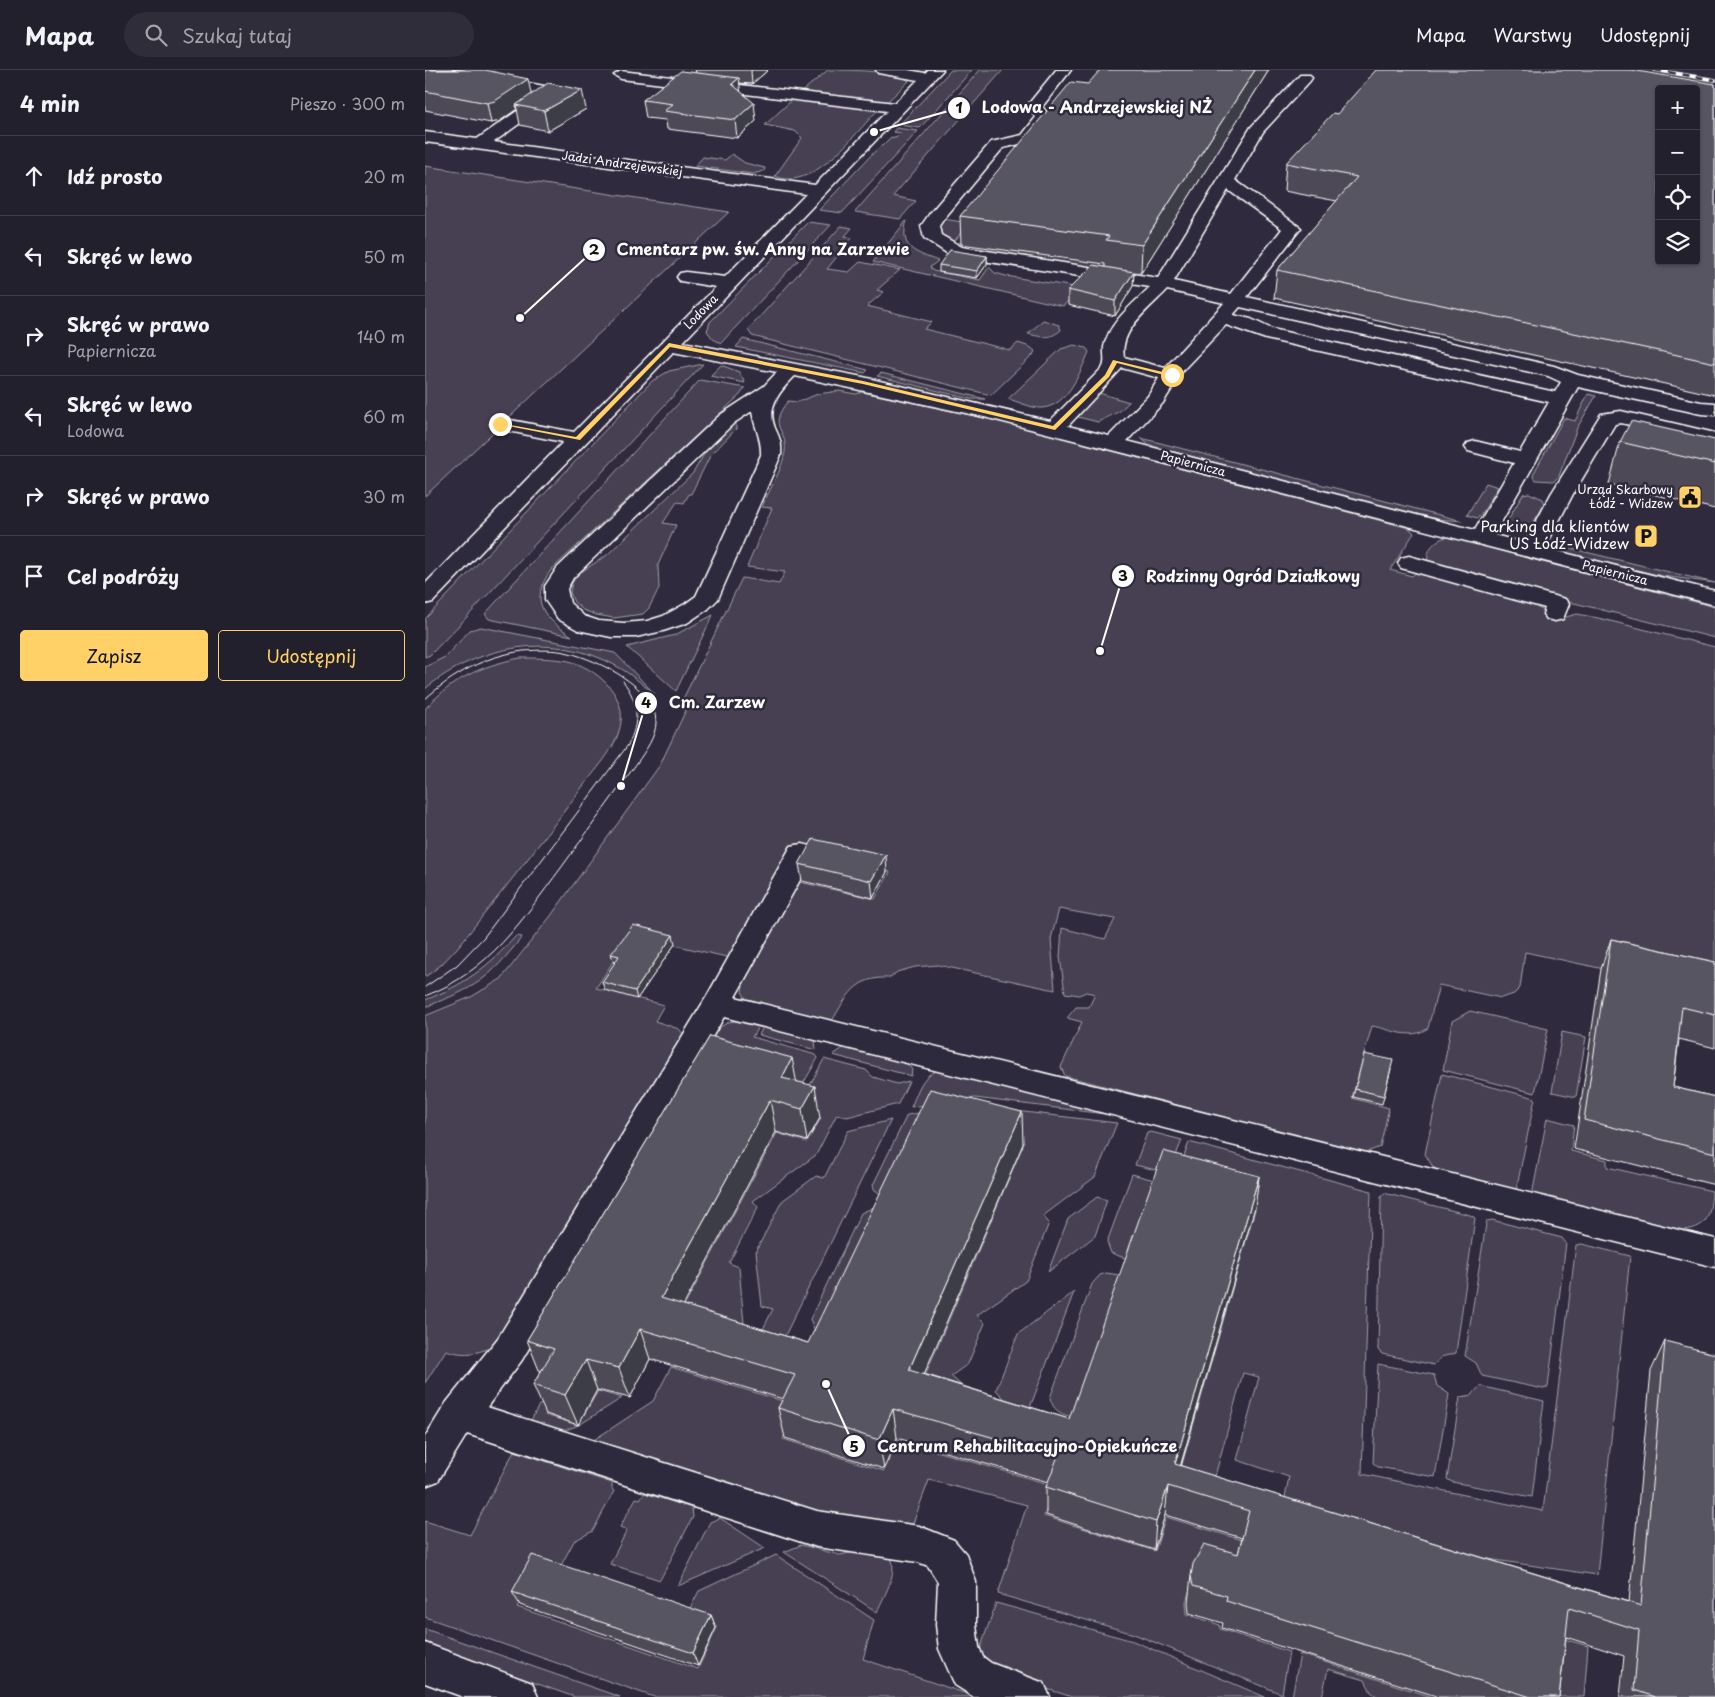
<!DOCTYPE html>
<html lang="pl">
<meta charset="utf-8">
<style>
body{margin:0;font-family:"Playpen Sans",sans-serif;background:#2f2d3a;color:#f1f3f6}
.controls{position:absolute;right:15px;top:15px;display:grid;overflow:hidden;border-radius:5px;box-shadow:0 1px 4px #0004}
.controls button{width:45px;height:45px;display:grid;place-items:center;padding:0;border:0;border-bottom:1px solid #403e4a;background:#23202e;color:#f1f3f6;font:25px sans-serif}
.stop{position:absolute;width:15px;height:15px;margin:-11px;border:4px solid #ffd166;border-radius:50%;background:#fff}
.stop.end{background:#ffd166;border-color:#fff;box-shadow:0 1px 5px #0008}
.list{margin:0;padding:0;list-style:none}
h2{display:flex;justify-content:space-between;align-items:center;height:65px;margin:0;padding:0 20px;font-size:21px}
h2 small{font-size:16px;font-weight:400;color:#a3a3aa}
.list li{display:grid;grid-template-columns:32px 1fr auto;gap:15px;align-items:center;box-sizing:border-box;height:80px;padding:0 20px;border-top:1px solid #403e4a}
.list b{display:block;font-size:19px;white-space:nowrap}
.list p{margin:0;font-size:16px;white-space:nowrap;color:#a3a3aa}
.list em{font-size:16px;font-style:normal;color:#a3a3aa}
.actions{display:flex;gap:10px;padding:15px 20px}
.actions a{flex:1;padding:11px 0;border:1px solid #ffd166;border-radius:5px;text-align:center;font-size:18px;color:#ffd166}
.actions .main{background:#ffd166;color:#111}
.icon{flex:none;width:28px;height:28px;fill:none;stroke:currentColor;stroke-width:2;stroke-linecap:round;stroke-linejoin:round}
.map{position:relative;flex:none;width:1290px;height:1627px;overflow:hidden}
header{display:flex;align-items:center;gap:30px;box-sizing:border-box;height:70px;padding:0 25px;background:#23202e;border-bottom:1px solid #403e4a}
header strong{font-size:24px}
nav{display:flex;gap:28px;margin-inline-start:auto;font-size:18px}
.search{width:350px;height:45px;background:#2f2d3a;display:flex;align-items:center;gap:12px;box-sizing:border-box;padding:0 18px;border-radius:28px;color:#a3a3aa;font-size:19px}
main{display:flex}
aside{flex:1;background:#23202e}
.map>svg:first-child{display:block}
</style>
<header>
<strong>Mapa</strong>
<div class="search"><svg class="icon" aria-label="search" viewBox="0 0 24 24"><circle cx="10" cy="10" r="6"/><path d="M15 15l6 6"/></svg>Szukaj tutaj</div>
<nav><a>Mapa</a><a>Warstwy</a><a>Udostępnij</a></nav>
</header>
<main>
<aside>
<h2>4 min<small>Pieszo · 300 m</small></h2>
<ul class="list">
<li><svg class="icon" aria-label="ahead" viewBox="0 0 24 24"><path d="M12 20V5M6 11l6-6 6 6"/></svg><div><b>Idź prosto</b></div><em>20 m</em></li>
<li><svg class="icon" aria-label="left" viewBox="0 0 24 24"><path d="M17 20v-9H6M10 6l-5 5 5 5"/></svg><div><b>Skręć w lewo</b></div><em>50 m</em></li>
<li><svg class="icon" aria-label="right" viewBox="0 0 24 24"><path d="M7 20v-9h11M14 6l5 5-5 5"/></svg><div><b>Skręć w prawo</b><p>Papiernicza</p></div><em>140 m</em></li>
<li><svg class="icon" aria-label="left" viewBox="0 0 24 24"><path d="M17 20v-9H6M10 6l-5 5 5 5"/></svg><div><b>Skręć w lewo</b><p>Lodowa</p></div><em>60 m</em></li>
<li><svg class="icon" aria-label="right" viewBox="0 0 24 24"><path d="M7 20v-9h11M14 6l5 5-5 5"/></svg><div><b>Skręć w prawo</b></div><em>30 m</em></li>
<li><svg class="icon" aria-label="arrive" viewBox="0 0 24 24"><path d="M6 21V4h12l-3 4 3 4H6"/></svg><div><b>Cel podróży</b></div></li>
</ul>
<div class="actions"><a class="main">Zapisz</a><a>Udostępnij</a></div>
</aside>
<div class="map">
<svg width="1290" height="1627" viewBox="0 0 1290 1627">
<rect width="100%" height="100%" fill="#2f2a3d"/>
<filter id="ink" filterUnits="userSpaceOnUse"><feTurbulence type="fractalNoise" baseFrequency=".02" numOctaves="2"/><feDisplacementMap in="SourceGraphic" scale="10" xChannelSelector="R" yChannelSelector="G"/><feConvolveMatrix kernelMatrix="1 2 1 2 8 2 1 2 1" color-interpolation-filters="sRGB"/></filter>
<g filter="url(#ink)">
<!-- green -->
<path fill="#464152" stroke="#a2a0a8" d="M403,0c17,0 70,0 81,11l-23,22 -87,-9z
M526,0h21l-52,58 -21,-3z
M555,0h23l-110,126 23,5 -16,18 -45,-7z
M369,28l78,10 6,2c-24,24 -65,83 -103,66l27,-38 -7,-7 -30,-6z
M471,58l22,3 -76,82 -23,-3 61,-64h2l9,-9 5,1 5,-5 -8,-1z
M307,84l13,9 20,5 -1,3 -11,3 -58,-8 8,-9 22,3z
M0,96l304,46 -304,284z
M518,149l25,4 -14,19 190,27h-11l-5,5 -167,-26 -19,-11 -3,-11z
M482,150c-8,28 7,32 31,41l-8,6 3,4 47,9 9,-13 6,6 11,3 75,12 -18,18 -190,-44z
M383,152l23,3 -110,118 -8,-4 -6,-8 3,-9z
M416,156l11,2 -7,8 7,2 -25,31 22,3 11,-10 40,8 -23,20 7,2 -17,14 65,16 -8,7 86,21 8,-7 12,4 5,4 -2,4 -42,40 -239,-59 -4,-6z
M618,250l16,5 2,5c-12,10 -19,7 -33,4z
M318,269l125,31 -3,3 -129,-26z
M649,275l12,3 3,4c-9,20 -21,54 -47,56 -9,1 -25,-7 -34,-9l53,-50z
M278,294l-237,254 -36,37 -5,2v-38l227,-238 17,-10z
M296,295l18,7 6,11 -35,-7z
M456,303l104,26h-14l-94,-23z
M275,310l45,8 -5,7 -189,175c-23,32 -7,48 21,66l-83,-17 -4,-5z
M414,321l17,3 6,-2 128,27 419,109 5,5 -24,37 22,6 7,-6 101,29 22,11 24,7 11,-3 21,4 117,29v346l-190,-41 -5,36 -6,6 -13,4 -62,-13 -11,43c-17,13 -38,1 -56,-2l-20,72 37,10 -9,39 -16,6 -299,-77 -4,-9 21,-45 -15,-4 9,-11h13l6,-13 -9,-2 -7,3 -14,-2 -5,-36 2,-29 43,11 10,-20 -56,-10 -8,30 4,51 -117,-25 -23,2 -18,5 -7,6c-35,-2 -43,18 -58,43l-85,-21 -5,-8 2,-12 51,-99 80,18 15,-27 -94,-22 -65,108 -101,-23 -34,53 68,17 -9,16 24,8 5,6 -185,308c-17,10 -34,14 -53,7l-21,33v-367l46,-19 30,-18 49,-62 110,-152 25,-53 -3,-11 60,-123 37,6 6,-12 -38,-5 25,-59 -10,-1c7,-17 20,-37 23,-55 3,-24 -19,-24 3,-51l9,1 21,-8z
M674,323l30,9 -9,9 -22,11 -20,-5z
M1163,324l8,2 -19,32 -18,48 -5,5 -18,-1 -3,-5 3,-6 28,-51 11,3z
M311,352v7l-26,27 -19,38h-2l-5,9 -7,-1 -14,21 13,2 -18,40 1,23 -10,20 -6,6 -29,4 -18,-3 -13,-5 -9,-8 -4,-10 2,-9 6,-9 29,-19 86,-82 13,-22z
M716,368l322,83 -26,-2 -282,-72 -10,-5z
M1061,413l12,4 -17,28 -4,3 -10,-3z
M1104,423l14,6 2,5 -17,27 -23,-6 18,-31z
M1022,467l268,70v31l-165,-41 -111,-31 -11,-5c-2,-12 8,-22 19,-24z
M1127,474l163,39 -53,-7 -97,-23z
M288,545l-37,76 -49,-44 48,-12z
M56,557l134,26 40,41c-12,-9 -24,-20 -37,-27 -63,-36 -139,-23 -193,22v-22l20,-10 25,-27z
M95,588c16,0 32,0 49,3 26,7 56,32 52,61 -3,24 -23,45 -38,64 -40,55 -83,108 -125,161l-17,18 -16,12v-268c27,-30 55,-43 95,-51z
M91,866l6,1c-35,44 -45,50 -97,70v-7c39,-15 63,-33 91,-64z
M1045,941l78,18 -13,64 -92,-23 9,-49z
M315,950l20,4 -8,13 64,18 2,3 -18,31 -126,50 39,-108 16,-9z
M339,955l51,15 1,10 -57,-15z
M1137,962l24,5 -10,60 -24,-5z
M421,976l61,16 5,8 -1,6 -78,-21z
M399,989l42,11 7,7 24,7 12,-3 -11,23 -51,13 -10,-3 -21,41 -63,46 5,6 -29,56 10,4 5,57 -71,3 104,-194 30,9 14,-24 -25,-7z
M521,998l175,48 -146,-18 -64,9c9,-20 11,-35 35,-39z
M1017,1004l93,24 -19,93 -77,-19 -6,-5 -8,-13z
M540,1035l152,18 -22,54 -52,39 6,7 -23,58 -49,34 8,8 -17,41 -17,12 36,33 -72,-10 109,-256 -93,-23 -51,74 -6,-5 -1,-4 34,-70z
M1122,1048l27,7 -3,26 36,9v7l105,24c-2,28 -4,37 -34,40l-146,-36z
M466,1050l-117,238 -22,-7 21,-42 -11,-3 -6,-55 26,-50 34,-25 8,2 24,-47z
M726,1062l31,8 -13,33 -34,-8 12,-32z
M764,1072l182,49 -9,283 181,37 33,-266 6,-1 48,12 -33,319 -218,-32 -96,-36 6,-30 -52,-17 22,-83 -16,-4 -35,129 -34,-10 82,-286 -61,-15 -18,-15z
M707,1104l26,7 -28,79 -19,-7 -4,-11z
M959,1123l86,22 5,3 -19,135 -15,4 -7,8 -52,-11 -4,-4 3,-153z
M672,1127l10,3 -12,36 -47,36 20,-53z
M449,1137l-43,127 -17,-5 -4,-10 51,-106z
M1067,1150l70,18 4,5 -18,144 -5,2 -61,-13 -6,-13 -11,-7 21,-132 1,-3z
M681,1203l21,3 -50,143c-14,-5 -23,-6 -27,-21l42,-114 8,-9z
M649,1222l-53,139 -18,-34 -7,-7 22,-56z
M953,1294l56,11 3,11 12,8 -14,83 -57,-10 -5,-4z
M246,1297l128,39 -16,33 101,32 14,-31 157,46 -11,30 111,35 11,-34 76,23 -10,39h-39l-7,23 1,12 33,11v4l69,23 -7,42 -148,-60 -136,-40 29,-89 -98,-25 -17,46 -30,5 -296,-86 67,-44z
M1055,1316l64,15 -12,96 -80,-15 -5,-3 13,-82 12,-2z
M173,1321l24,7 -43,27 -22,8 -29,-7 11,-21 13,-4 -7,14 33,10z
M89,1381l98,32v6l2,2 -21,40 -19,10 -17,32 -18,-6 -22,40 181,62 19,-42 -28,-17 10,-19 77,-36 98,65 -11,39 113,38h-322l-229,-80v-96l45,14z
M219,1423l48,15 1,9 -33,63 -50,-16 17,-34 -7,-3 16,-29 4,1z
M295,1448l45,30 -87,38 32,-64z
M376,1475l39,10 14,-3h35c11,20 -4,41 -12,60l-93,-60z
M571,1533l137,38 132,56h-193l-77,-25 -8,-4 -8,-16z
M0,1559l195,68h-45l-9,-3 -141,-50z
M1132,1567l31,9 -4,51h-34z
M875,1584l132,43h-54l-7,-5 -6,-12 -37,-11 -6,28h-30z"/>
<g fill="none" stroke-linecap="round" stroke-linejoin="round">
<!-- minor casing -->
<g stroke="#fff" stroke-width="3">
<path id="minor" d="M4,0h30l85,16 14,9 -3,3 -61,44 321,43 72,-74 -266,-32 -7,-4 7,-4 274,32 23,-23 -40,-7 -2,-3h32l17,3 3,-3h15l-260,272 180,35 187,44 53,-54c3,-7 0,-13 1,-20 5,-25 28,-42 46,-60l-199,-31 -27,-18 -3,-12 9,-13 61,-71 31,-7 14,-18 -10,-10 30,-37h15l-29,37 10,10 -3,3 -16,21 -30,7 -60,72 -4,6 2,9 21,12 196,31 93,-151 49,-52h10l2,3 -2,3 -47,51 -28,48 66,48 -54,69 307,69 24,9 123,27 14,1v12l-14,-1 -123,-27 -84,148 31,8 26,-49 50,-80 20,-3 94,22v12l-94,-22 -6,1 -42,70 -28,54 170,43v14l-731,-188 -189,-41c-14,14 -29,30 -20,52 5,11 7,15 6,27l-63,144 -10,10 -21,14 -24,8 -27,6h-25l-33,-7 -20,-11 -13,-19v-14l12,-18 163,-153 44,-29 13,-14 -104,-20 -240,250 -8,2v-20l138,-142 -70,-14 -3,-4 3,-4 7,-2 74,14 142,-145 -36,-6 -3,-4 3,-4 6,-1 39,5 81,-83 -381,-52v-10l52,7 63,-44 -104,-21zM803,120l54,39 -51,65 -57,-13zM742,220l57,13 -59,65 -41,-11c-5,-27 26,-49 43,-67zM815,237l308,69 13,6 -6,10 -283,-63 -21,-10 -18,-4zM801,255l40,14 283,63 -29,50 -45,-11 -7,2 -3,4 3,4 46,12 -39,67 -348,-89 36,-38 21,-34zM697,298l37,10 -11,18 -39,40 -41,-10zM327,341c2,16 10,28 9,44l-65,141 -11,8 -22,12 -16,5 -23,2 -25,-2 -15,-5 -14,-13 -3,-14 6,-11 161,-155z
M984,486l156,43 4,5 -6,15 -8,2 -8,-2 -4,-5 2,-6 -144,-40 -3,-5 3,-5z
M376,774l10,2 4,7 -80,144 980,242v28l-991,-250 -202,343 -35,47 330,104 102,15 35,14 12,14 10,28v43l3,22 4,10 8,6 53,20 6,14h-76l-19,-12 -16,-36 -3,-24 2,-43 -10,-16 -10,-4 -101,-15 -350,-113 -29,47 -13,5v-49l21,-34 52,-65 209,-342 84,-150z
M0,1573l107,40 6,14h-75l-38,-14z"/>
</g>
<!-- minor -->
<use href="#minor" fill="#2f2a3d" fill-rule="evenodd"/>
<!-- tram -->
<path stroke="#fff" stroke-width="1" d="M0,629c28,-25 60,-43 98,-48 15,-1 31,-2 46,2 28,7 87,34 87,69 0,15 -11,29 -19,41 -25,35 -51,70 -76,105 -39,52 -72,104 -136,128
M0,917l32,-22 27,-28 144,-192c12,-23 11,-43 -5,-64"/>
<!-- rail casing -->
<g stroke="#fff" stroke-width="4">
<path id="rail" d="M1230,0l60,10"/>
</g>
<!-- rail -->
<use href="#rail" stroke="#2f2a3d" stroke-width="2.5" stroke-dasharray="7" stroke-linecap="butt"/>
</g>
<!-- wall -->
<path fill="#4d4956" stroke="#fff" d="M0,0l106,24 55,15 -38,22 -28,-6 -3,-16 -17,12 -9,2 -66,-13z
M270,0h73l-16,14 -13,-1 1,8 16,30 -19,17 -70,-9 -1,-9 -20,-2 -3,-18 53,-27z
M844,0l-128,203 -7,-1 -1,14 -18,30 -47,-11v-15l37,-23v-3l-144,-20 -1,-28 128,-132z
M1290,14v311l-441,-97 3,-28 60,-69 -53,-10 2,-28 51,-49z
M562,186v8l-10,14 -38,-6v-7z
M1290,370v69l-106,-25 11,-42z
M374,794l88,8 -14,26 -71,-17z
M1186,869l104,23v86l-36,-9 -6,48 42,10v88l-141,-36 27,-180z
M250,874l-38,55 -32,-9 -3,-8 13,-19h-1l-3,-9z
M285,966l87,45 23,37 -13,23 -31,-9 -93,173 125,38 215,-199 -99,230 145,45 190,-243 -4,31 -74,259 448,136 22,-231 14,-30 50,356h-95l4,-41 -58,-19 -7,60h-120l-217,-69 1,-5 -34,-10 -1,-10 3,-27 47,-22 4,-16 -77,-23 -11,35 -108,-35v-28l2,-5 -151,-44 -13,31 -99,-31 -7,-30 5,-9 -133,-40 -20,39 -33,-8 -19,35 -32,-11 -13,-29 8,-14 -2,-1 -12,-30z
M966,999l-9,35 -29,-7 2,-8z
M87,1522l199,23 5,13 -18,38 -178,-61z"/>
<!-- shaded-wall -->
<path fill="#3e3c46" stroke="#fff" d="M327,0h16l-16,14 -1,-13z
M830,0h14l-128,203 1,-28z
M314,8l2,17 -9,-11z
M103,9l4,19 -16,7 1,4 -17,12 -9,2 -4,-20z
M157,20l4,19 -38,22 -4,-20z
M329,33l2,18 -19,17 -2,-18z
M562,186v8l-10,14v-7z
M709,202l-1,14 -18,30v-15z
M461,785l1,17 -14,26 -2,-17z
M248,865l2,9 -38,55 -2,-8z
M367,988l6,32 -16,-12z
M390,1016l5,32 -13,23 -5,-32z
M345,1030l6,32 -105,197 -10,-31z
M597,1042l1,32 -110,256 -4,-30z
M834,1106l-4,31 -81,281 1,-24z
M215,1259l10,30 -20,39 -11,-30z
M161,1290l11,30 -19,35 -13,-30z
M468,1339l4,29 -13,31 -5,-29z
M743,1416l-3,29 -11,35 2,-28z
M286,1545l5,13 -18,38 -5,-13z"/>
<!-- building -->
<path fill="#595564" stroke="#fff" fill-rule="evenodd" d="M0,0h60l43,9 -33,22 -8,2 -62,-12z
M675,0h155l-113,175 -36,-5 3,-4 -149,-20 111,-134 17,2z
M951,0h255l84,14v279l-438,-93 80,-93 -71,-14 47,-50 4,1zM1234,19h37v172h-37z
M256,1l58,7 -7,6 22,19 -19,17 -71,-9 9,-7 -30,-4z
M123,13l34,7 -38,21 -28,-6z
M525,180l37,6 -10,15 -38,-6z
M668,195l41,7 -19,29 -47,-11z
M1206,351l84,19v24l-95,-22z
M388,769l73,16 -15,26 -72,-17z
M208,855l40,10 -38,56 -33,-9 17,-26 -8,-2z
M1186,869l104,23v53l-33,-8 -9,80 42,10v56l-131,-33z
M285,966l82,22 -10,20 33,8 -13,23 -32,-9 -109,198 147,45 122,-254 92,23 -113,258 160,49 94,-268 96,25 -84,288 466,142 24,-265 50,13v343h-60l-21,-7 5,-60 -70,-22 -10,89h-28l-305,-96 1,-5 -34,-10 -2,-10 2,-12 11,-20 34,10 11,-43 -81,-25 -12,36 -110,-35 12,-31 -165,-47 -14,31 -101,-32 17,-33 -155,-46 -21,39 -33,-8 -21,35 -32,-10 21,-36 -27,-9z
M939,984l29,6 -9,36 -29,-7z
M107,1485l179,60 -18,38 -181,-61z"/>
</g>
<!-- route -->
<path fill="#ffd166" d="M244,273l194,38 190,45 52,-51 8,-15 62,15 -3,2 -55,-14 -8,14 -54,53 -192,-46 -193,-37 -90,93 -83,-16 3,-1 76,14z"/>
<!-- icons -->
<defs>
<g id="civic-square" transform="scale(1.25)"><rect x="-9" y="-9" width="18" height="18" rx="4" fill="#ffd166" stroke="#2f2a3d"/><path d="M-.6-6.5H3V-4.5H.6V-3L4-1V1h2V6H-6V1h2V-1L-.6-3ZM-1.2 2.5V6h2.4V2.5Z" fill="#111"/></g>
<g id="parking-square" transform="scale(1.25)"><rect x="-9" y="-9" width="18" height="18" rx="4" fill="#ffd166" stroke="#2f2a3d"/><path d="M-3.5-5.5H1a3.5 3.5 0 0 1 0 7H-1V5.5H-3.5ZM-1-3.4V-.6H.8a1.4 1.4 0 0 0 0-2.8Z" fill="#111"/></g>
</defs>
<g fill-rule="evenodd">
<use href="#civic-square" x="1265" y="427"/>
<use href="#parking-square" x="1221" y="466"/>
</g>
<g text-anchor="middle" stroke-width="5" stroke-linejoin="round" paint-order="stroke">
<!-- far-street labels -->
<g font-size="12" fill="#fff" stroke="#2f2a3d">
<text transform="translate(197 94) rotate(8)" y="4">Jadzi Andrzejewskiej</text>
<text transform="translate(276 242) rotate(-46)" y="4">Lodowa</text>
<text transform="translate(768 394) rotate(15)" y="4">Papiernicza</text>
<text transform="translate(1190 503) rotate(14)" y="4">Papiernicza</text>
</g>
<!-- far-poi labels -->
<g font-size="12" fill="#fff" stroke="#2f2a3d" text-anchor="end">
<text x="1248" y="424">Urząd Skarbowy<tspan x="1248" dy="14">Łódź - Widzew</tspan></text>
</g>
<!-- poi labels -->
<g font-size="15" fill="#fff" stroke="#2f2a3d" text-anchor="end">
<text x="1204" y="462">Parking dla klientów<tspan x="1204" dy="17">US Łódź-Widzew</tspan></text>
</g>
</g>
<!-- callouts -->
<path fill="none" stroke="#fff" stroke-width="2" d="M449 62L534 38M95 248L169 180M675 581L698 506M196 716L221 633M401 1314L429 1376"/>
<g fill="#fff" stroke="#2f2a3d" stroke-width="2">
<circle cx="449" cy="62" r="5"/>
<circle cx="95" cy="248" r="5"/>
<circle cx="675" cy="581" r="5"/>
<circle cx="196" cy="716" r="5"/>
<circle cx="401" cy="1314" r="5"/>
<circle cx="534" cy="38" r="12"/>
<circle cx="169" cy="180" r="12"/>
<circle cx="698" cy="506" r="12"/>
<circle cx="221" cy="633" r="12"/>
<circle cx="429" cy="1376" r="12"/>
</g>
<g font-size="15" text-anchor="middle" font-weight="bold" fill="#111">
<text x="534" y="43">1</text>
<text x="169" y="185">2</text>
<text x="698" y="511">3</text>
<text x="221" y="638">4</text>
<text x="429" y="1382">5</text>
</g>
<g font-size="16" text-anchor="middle" font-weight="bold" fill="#fff" stroke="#2f2a3d" stroke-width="5" stroke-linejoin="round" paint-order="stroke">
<text x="672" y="43">Lodowa - Andrzejewskiej NŻ</text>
<text x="338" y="185">Cmentarz pw. św. Anny na Zarzewie</text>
<text x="828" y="512">Rodzinny Ogród Działkowy</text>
<text x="292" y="638">Cm. Zarzew</text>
<text x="602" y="1382">Centrum Rehabilitacyjno-Opiekuńcze</text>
</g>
</svg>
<div class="controls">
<button>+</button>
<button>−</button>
<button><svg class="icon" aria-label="locate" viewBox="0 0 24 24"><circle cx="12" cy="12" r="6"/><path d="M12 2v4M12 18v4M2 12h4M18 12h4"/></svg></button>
<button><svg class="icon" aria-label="layers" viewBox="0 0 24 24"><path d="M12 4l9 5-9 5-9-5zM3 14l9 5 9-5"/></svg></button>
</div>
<div class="stop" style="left:747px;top:305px"></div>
<div class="stop end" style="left:75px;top:354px"></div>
</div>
</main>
